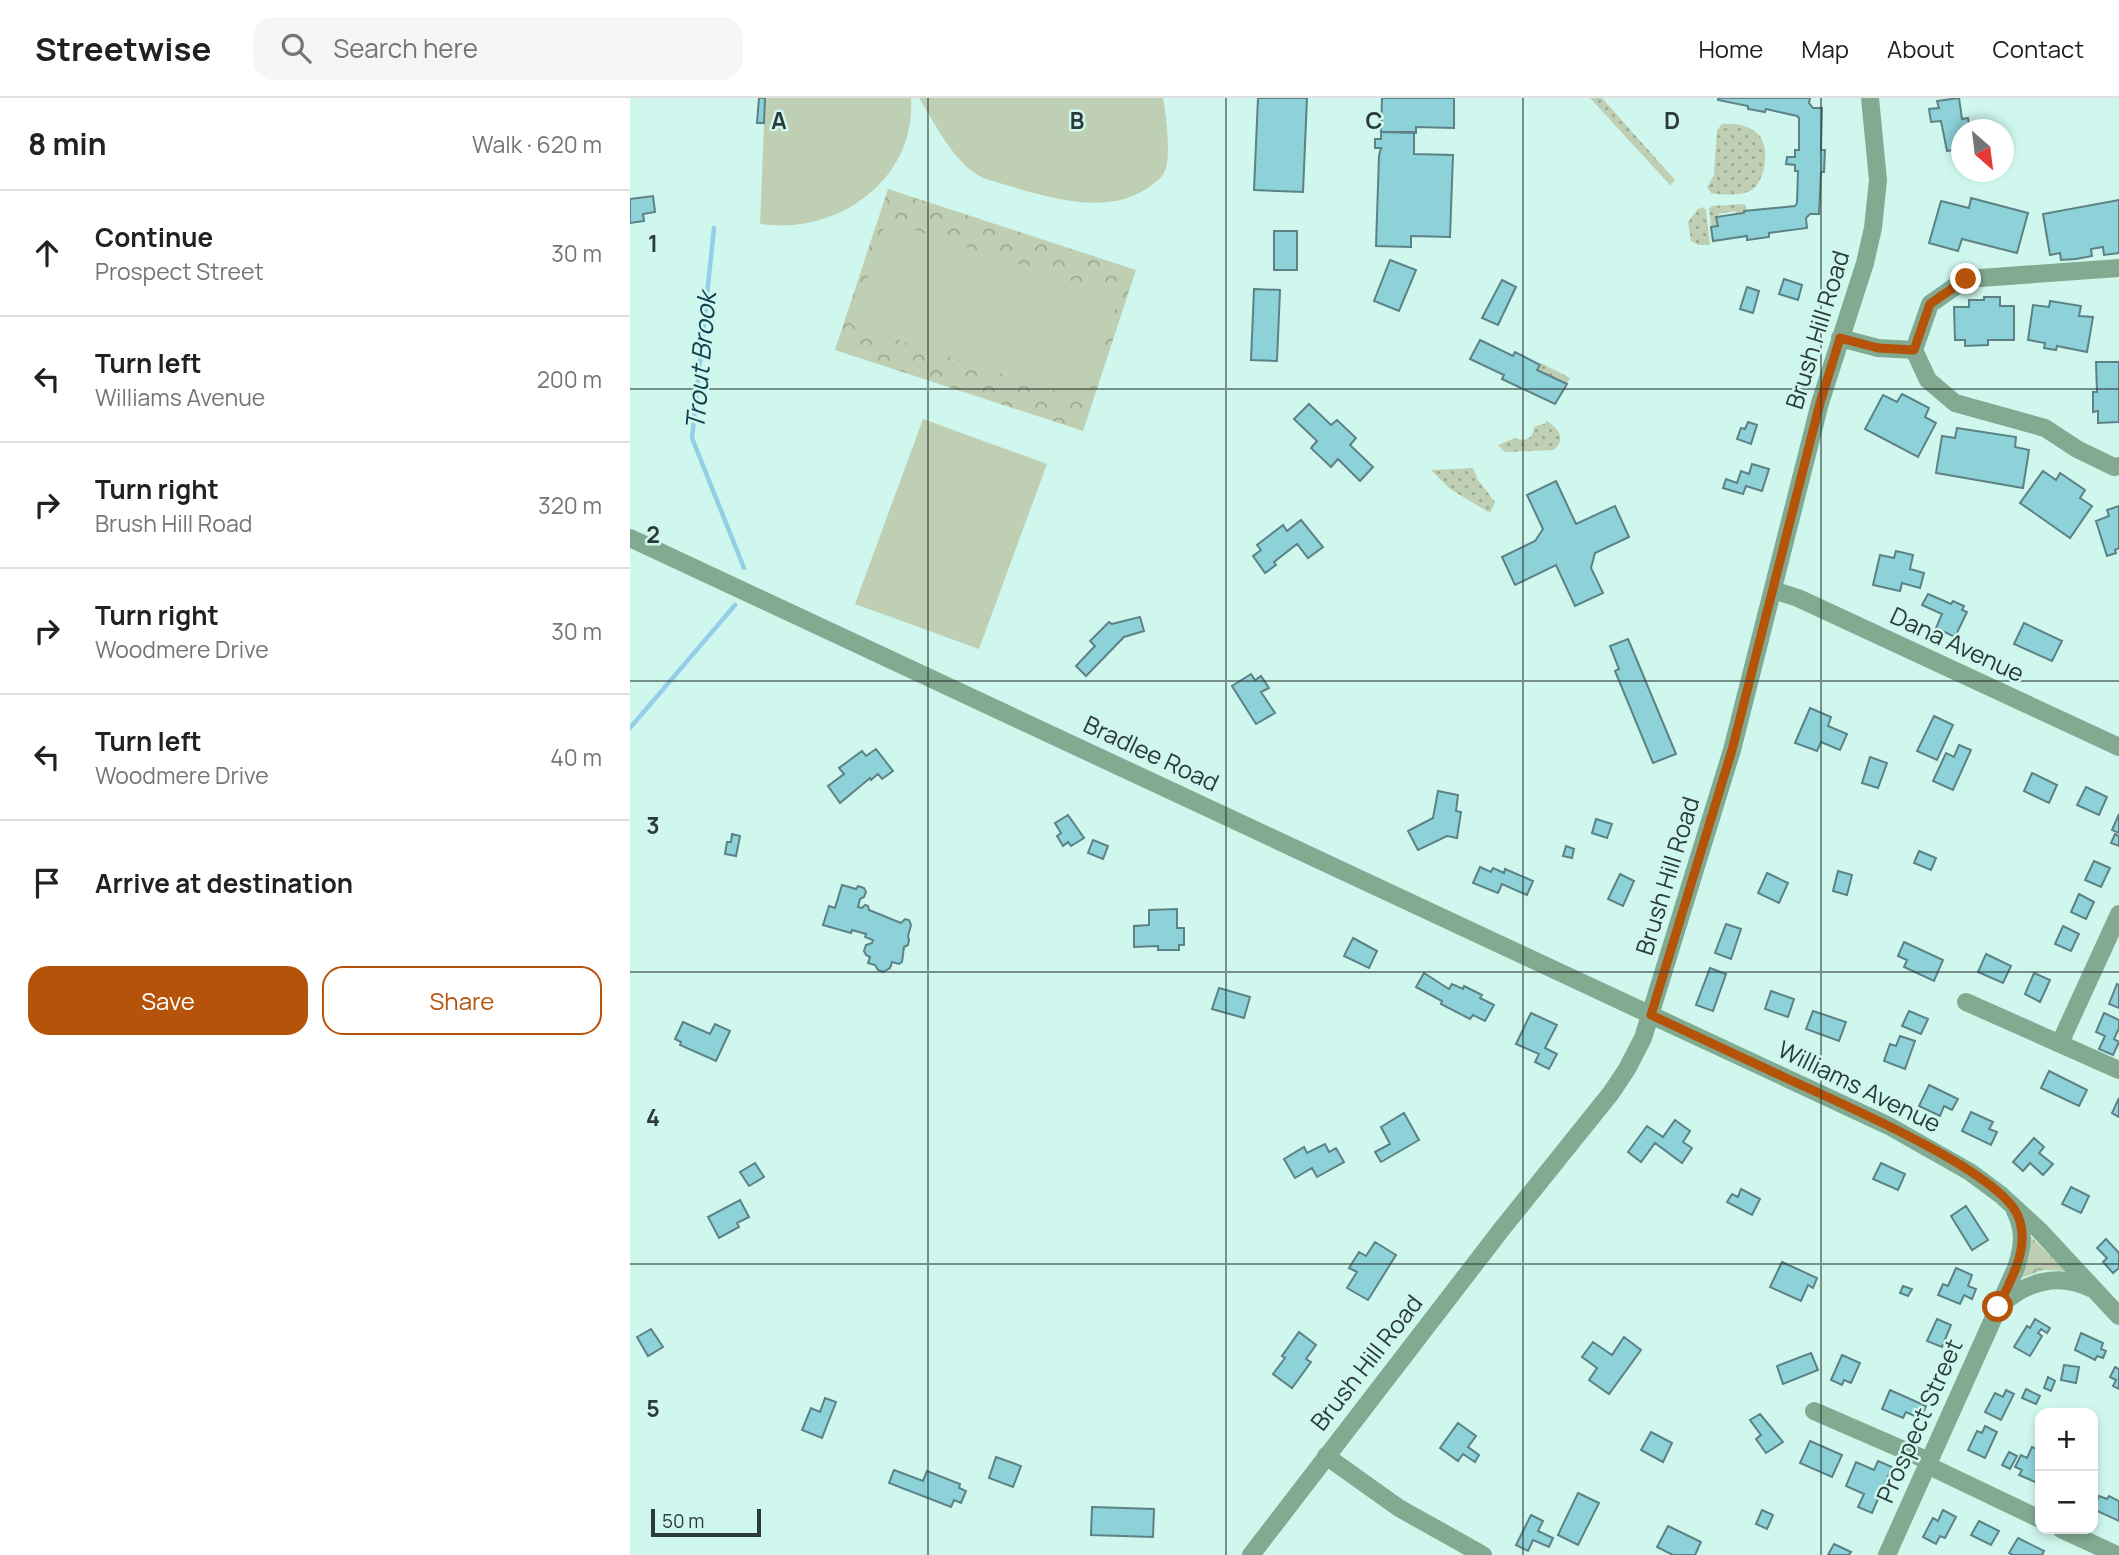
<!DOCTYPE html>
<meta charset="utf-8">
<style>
body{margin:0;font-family:Manrope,sans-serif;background:#f6f6f6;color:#202124}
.controls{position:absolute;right:21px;bottom:21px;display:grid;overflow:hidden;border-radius:14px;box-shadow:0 4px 10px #0003}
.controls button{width:63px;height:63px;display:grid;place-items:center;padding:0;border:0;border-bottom:2px solid #e0e0e0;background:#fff;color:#202124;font:35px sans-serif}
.compass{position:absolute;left:1321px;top:21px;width:63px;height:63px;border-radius:50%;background:#fff;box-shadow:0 4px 10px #0003;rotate:152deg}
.scale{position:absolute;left:21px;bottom:18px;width:110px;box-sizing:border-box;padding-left:7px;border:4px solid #2b3b37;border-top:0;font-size:19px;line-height:24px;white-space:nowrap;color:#2b3b37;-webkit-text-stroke:5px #cff7ee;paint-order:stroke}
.stop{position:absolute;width:21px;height:21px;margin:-16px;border:5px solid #b45309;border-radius:50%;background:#fff}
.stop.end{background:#b45309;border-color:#fff;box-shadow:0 2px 7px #0008}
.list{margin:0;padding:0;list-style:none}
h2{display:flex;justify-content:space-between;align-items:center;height:91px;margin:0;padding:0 28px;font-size:30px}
h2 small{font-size:23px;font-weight:400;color:#757577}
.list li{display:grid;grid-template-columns:46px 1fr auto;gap:21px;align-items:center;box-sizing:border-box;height:126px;padding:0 28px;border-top:2px solid #e0e0e0}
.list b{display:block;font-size:26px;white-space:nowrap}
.list p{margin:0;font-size:23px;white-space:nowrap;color:#757577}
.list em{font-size:23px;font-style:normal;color:#757577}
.actions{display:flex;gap:14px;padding:21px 28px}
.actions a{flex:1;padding:16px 0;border:2px solid #b45309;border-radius:21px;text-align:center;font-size:24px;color:#b45309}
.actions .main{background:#b45309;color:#fff}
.icon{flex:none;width:38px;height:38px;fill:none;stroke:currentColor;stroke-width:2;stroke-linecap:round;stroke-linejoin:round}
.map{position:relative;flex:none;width:1489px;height:1457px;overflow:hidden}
header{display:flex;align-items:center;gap:42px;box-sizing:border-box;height:98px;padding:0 35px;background:#fff;border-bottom:2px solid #e0e0e0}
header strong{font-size:33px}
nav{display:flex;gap:38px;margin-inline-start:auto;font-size:24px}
.search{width:490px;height:63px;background:#f6f6f6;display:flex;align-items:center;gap:18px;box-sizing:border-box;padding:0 24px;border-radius:21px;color:#757577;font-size:26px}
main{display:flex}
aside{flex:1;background:#fff}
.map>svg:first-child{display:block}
</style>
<header>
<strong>Streetwise</strong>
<div class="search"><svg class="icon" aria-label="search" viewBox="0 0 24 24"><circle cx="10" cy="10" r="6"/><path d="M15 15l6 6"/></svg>Search here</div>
<nav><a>Home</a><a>Map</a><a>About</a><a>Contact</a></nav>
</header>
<main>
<aside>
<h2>8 min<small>Walk · 620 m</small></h2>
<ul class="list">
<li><svg class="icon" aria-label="ahead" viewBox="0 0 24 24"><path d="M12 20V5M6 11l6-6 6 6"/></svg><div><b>Continue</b><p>Prospect Street</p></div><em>30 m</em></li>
<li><svg class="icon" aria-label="left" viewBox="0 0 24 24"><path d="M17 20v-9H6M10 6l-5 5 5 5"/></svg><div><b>Turn left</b><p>Williams Avenue</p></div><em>200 m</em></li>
<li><svg class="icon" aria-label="right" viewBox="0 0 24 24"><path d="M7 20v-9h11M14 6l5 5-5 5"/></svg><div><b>Turn right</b><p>Brush Hill Road</p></div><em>320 m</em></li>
<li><svg class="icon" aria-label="right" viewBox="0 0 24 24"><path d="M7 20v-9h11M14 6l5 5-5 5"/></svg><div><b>Turn right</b><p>Woodmere Drive</p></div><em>30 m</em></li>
<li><svg class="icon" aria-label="left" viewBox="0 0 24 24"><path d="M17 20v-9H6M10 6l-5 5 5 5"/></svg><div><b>Turn left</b><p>Woodmere Drive</p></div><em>40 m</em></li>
<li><svg class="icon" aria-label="arrive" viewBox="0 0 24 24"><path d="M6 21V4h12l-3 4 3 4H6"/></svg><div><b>Arrive at destination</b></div></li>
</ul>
<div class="actions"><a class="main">Save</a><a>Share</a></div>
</aside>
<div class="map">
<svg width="1489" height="1457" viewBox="0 0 1489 1457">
<defs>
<pattern id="grass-dots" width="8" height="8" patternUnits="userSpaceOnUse" patternTransform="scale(1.75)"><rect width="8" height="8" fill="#becfb4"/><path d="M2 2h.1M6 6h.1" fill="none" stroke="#9ba993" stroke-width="1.8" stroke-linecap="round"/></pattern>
<pattern id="park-crowns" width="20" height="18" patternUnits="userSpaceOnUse" patternTransform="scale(1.75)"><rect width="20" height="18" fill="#becfb4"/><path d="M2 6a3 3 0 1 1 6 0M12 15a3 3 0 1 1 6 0" fill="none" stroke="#9ba993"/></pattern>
</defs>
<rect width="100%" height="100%" fill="#cff7ee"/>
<!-- grass -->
<path fill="url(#grass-dots)" d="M960,0h12l73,82 -5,5z
M1092,26c12,-1 28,1 37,11 11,12 7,48 -9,56 -11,5 -27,4 -39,2l-4,-6 7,-12 3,-45z
M1115,106l2,7 -3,2 -9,1 1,-3 -18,3v12l-7,1 -2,-18 3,-3z
M1072,109l4,3 4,35h-12l-7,-4 -3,-19 9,-12z
M911,265l29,15 -3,6 -30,-14z
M916,322c12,9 21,17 8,30l-49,2 -7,-7 17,-7c11,4 18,1 19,-11l12,-4z
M843,370l5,12 17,22 -5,11 -40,-24 -19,-19z"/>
<!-- park -->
<path fill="url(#park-crowns)" d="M258,91l248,81 -53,161 -248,-81z
M1401,1139l35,34 -23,-1 -22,8 8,-22z"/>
<!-- garden -->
<path fill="#becfb4" d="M135,0h146c5,82 -73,137 -151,126z
M289,0h244c3,16 9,61 1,75 -2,4 -7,8 -11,11 -39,32 -96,16 -140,3 -13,-4 -29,-7 -40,-15 -22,-16 -40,-51 -54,-74z
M256,123l233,75 -33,105 -234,-76z
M293,321l124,45 -68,185 -124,-45z"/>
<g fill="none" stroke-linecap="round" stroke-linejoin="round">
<!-- stream -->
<path stroke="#94cee7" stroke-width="4.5" d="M84,130l-22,210 52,130
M0,630l105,-123"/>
</g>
<!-- building -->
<path fill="#8ed2d9" stroke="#5c8285" stroke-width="2" d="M129,0h6l-1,25h-7z
M628,0h49l-4,94 -49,-2z
M752,0h72v30l-38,-1v6l-35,-1z
M1088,0h92l-1,5 4,5h9l-1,42h4l-1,22h-3l-2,42h-9l-4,4 1,10 -38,5v4l-22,3v-4l-34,5 -2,-14 7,-1 -2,-9 28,-4v-2l51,-5 2,-3 1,-32h-3v-6l-9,-1 1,-7h8v-7h4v-32l-2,-2 -31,-7 -1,3 -17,-3v-3l-30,-6z
M1329,0l3,21 6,-1 2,12h-8v19l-15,2 -6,-30 -10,1 -2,-13 10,-1 -2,-7z
M751,34h33v22l39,1 -3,82 -39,-1v11l-35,-1 3,-90 2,-8h-6v-9h6z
M23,98l2,16 -12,2 1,7 -14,2v-24z
M1341,100l57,15 -11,40 -55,-14 -4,12 -29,-8 12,-42 28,7z
M1489,102v53l-15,2 -1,-8 -12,2 1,7 -16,3 -15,1 -1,-7 -10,2 -7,-41z
M644,133h23v39h-23z
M760,162l26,10 -17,41 -25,-10z
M1154,181l18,6 -4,15 -19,-6z
M872,182l14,7 -18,38 -16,-7z
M1117,189l12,4 -6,22 -13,-4z
M624,191l26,1 -3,71 -26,-1z
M1354,199h16v9h14v34h-26v5l-23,1v-6h-10l-1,-33h15v-7h15z
M1420,203l31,5 -2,10 14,1 -6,35 -30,-6 -1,4 -12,-2 1,-5 -17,-3 5,-35 16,2z
M850,242l33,16 2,-4 25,13 -3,5 30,14 -12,20 -53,-25 2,-4 -34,-16z
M1466,264h23v60l-21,1v-12l-5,1v-20h4z
M1272,296l27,14 -4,9 11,6 -18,34 -53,-28 18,-34 14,7z
M679,306l22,21 6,-5 19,18 -6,7 23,22 -13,14 -22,-22 -7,8 -20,-19 6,-7 -23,-22z
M1118,324l9,3 -6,19 -14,-5 4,-11 4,1z
M1327,330l59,9 -1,10 14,3 -6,38 -87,-15 6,-37 13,2z
M1122,366l17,5 -7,22 -16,-5 -3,8 -20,-6 3,-9 11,4 4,-12 8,3z
M1413,373l13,9 4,-7 25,17 -5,8 12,8 -22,32 -50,-35z
M926,383l20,43 39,-18 14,31 -34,16 -4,15 12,25 -28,13 -19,-41 -41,20 -13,-28 33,-16 8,-12 -16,-34z
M1489,408v42l-4,2 1,3 -9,3 -11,-35 13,-5 -2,-6z
M671,422l22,27 -15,11 -11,-14 -23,18 2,3 -11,8 -12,-17 8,-6 -4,-5 26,-20 4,6z
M1266,453l17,4 -3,14 14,4 -4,15 -18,-5 -2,8 -27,-6 7,-30 14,3z
M1298,496l23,10 2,-3 11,5 -2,4 5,2 -12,25 -19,-9 6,-14 -20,-9z
M510,519l4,14 -20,6 -38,39 -10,-10 19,-20 -5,-5 19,-19 3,2z
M1394,525l38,18 -10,20 -38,-17z
M998,541l48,115 -23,9 -38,-92 4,-2 -9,-23z
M621,576l4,6 6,-4 8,12 -8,4 14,21 -19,11 -24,-38z
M1180,610l21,9 -3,9 19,8 -7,16 -19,-8 -4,9 -22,-8z
M1304,618l19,9 -16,35 -20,-9z
M1329,647l12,5 -18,40 -20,-9 13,-28 8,4z
M246,651l17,22 -11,8 -4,-5 -7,6 -1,-2 -30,25 -12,-17 16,-12 -5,-6 23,-17 4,5z
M1240,659l17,6 -9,25 -16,-5z
M1402,675l25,12 -8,18 -25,-12z
M1456,689l21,10 -8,18 -22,-10z
M808,693l20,4 -2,16 5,1 -4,26 -10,-2 -29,14 -10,-19 25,-13z
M1489,716v19l-7,-3z
M438,717l16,23 -13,8 -3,-4 -5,4 -6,-10 4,-3 -6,-10z
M966,721l16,5 -5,14 -15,-5z
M102,736l8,2 -4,20 -11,-2 2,-12h4z
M1485,736l4,2v10l-8,-3z
M463,742l15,6 -5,13 -15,-6z
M936,748l8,3 -2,9 -9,-2z
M1289,753l17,7 -5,12 -17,-7z
M1464,763l16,7 -9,19 -16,-7z
M850,769l11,5 2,-4 11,5 1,-4 28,12 -6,14 -25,-11 -4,9 -25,-10z
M1208,773l14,4 -5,20 -14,-4z
M1137,775l21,10 -9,20 -21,-10z
M990,776l14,7 -11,25 -15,-7z
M212,787l14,4 2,-3 6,2 2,4 -2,5 -4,2 -2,8 4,1 3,-3 3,1 1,4 32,13 4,-4 4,1 2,5 -3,11 1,4 -1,5 -4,2 -2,15 -3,2 -7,-2 -2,6 -7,4 -5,-2 -3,-5 -7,-2 2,-6 -4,-2 -2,-4 2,-6 6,-2 1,-3 -8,-3 1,-3 -14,-4 -1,3 -28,-8 6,-19 6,2z
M1449,796l15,8 -8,17 -15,-7z
M547,811v19h7v17h-5v5h-21v-4l-24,1v-21l15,-1v-15z
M1096,826l15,5 -10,30 -16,-6z
M1433,828l16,8 -8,17 -16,-7z
M723,840l24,13 -8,17 -25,-12z
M1274,844l39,18 -9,21 -30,-14 3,-7 -9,-4z
M1356,856l25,12 -8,17 -25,-11z
M1080,870l16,6 -13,37 -17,-6z
M794,875l25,16 3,-5 11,5 1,-3 18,9 -2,3 14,7 -9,16 -12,-6 -3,4 -29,-15 1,-3 -26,-14z
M1404,875l16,7 -10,22 -15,-8z
M1487,886l2,1v23l-10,-4z
M589,890l31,9 -6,21 -32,-9z
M1141,893l23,8 -6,18 -23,-8z
M1183,913l33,11 -7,19 -33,-12z
M1279,913l19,8 -7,15 -19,-8z
M901,915l26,12 -12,23 12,6 -8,15 -14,-7 4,-8 -23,-10z
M1474,915l15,7v8l-5,11 5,3 -6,13 -14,-6 6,-13 -9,-4z
M53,924l27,12 5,-10 15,7 -14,30 -36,-16 1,-3 -6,-3z
M1270,938l15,5 -10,28 -21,-8 6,-17 6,2z
M1419,973l38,19 -8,16 -38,-18z
M1299,987l29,14 -6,11 -8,-4 -4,10 -21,-10z
M1489,1000v19l-7,-4z
M1341,1014l22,10 -4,7 8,3 -6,13 -29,-14z
M774,1015l15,27 -38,22 -6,-10 15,-8 -9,-17z
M1045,1022l15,11 -7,11 9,6 -10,15 -27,-20 -14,19 -13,-10 19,-26 16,11z
M1404,1040l10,9 -5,6 14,11 -10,11 -13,-12 -7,8 -10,-9z
M695,1046l4,8 7,-4 8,14 -27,15 -5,-9 -17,10 -11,-19 20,-12 3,6z
M125,1065l9,14 -15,9 -9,-14z
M1251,1065l24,11 -7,16 -25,-11z
M1441,1089l18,9 -8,17 -19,-9z
M1111,1091l19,10 -8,16 -25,-13 5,-8 6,3z
M110,1102l9,17 -12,6 2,4 -20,11 -11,-21z
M1336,1108l22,34 -16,10 -21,-34z
M1476,1141l13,14v15l-6,5 -10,-11 4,-4 -10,-10z
M745,1144l21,13 -28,45 -21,-12 10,-16 -8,-4 10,-16 7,4z
M1152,1164l35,16 -4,10 -5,-3 -7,16 -31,-14z
M1326,1170l16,7 -4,11 8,3 -4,10 -8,-4 -4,9 -22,-9 5,-11 5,2z
M1273,1188l9,3 -4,7 -8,-3z
M1307,1221l14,6 -9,22 -15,-6z
M1405,1221l15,9 -3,5 -6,-4 -3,4 4,3 -12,20 -16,-9 13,-21 3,2z
M21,1231l12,18 -15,9 -11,-19z
M669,1234l17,13 -10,14 5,3 -19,26 -19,-14 12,-16 -3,-2z
M1451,1235l22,10 -2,6 5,2 -3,7 -6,-2 -2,4 -20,-10z
M994,1239l17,13 -32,44 -20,-14 8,-12 -15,-11 11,-15 19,13z
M1181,1255l7,17 -35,14 -6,-18z
M1212,1257l18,8 -9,20 -7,-3 -2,5 -11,-5z
M1434,1267l15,2 -3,16 -15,-3z
M1485,1269l4,2v20l-6,-3 3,-6 -6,-3z
M1418,1279l7,4 -4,10 -7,-3z
M1396,1291l14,7 -4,8 -14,-6z
M1260,1292l36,16 -5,13 -15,-7 -3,6 -21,-9z
M1376,1292l8,4 -13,26 -16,-8 10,-19 8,4z
M195,1300l11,4 -14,36 -20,-8 9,-22 9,4z
M1130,1316l23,28 -17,11 -10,-14 5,-4 -11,-15z
M828,1325l18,13 -8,11 11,8 -4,7 -12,-8 -5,7 -18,-13z
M1355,1328l12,6 -12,26 -17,-8 9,-19 5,2z
M1021,1334l21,11 -9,19 -22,-12z
M1180,1343l32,14 -10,22 -32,-14z
M1402,1349l8,4v33l-21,-9 3,-5 -7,-3 6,-12 6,3z
M1379,1354l8,4 -7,13 -8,-4z
M366,1359l25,9 -8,21 -24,-9z
M1248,1363l14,6 -20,46 -14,-6 6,-13 -18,-8 10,-24 18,8z
M264,1372l29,11 4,-10 33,13 -1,4 7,3 -5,12 -7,-3 -3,7 -62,-24z
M948,1395l21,10 -21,42 -20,-10z
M1469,1398l8,3 2,-3 10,5v20l-26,-12z
M462,1409l62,2 -1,28 -62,-2z
M1132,1412l11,5 -6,14 -11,-5z
M1313,1412l13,7 -11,21 -5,-2 -4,8 -13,-7 10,-19 5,3z
M901,1417l12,6 -5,10 15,7 -4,9 -16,-7 -5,11 -12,-6z
M1349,1423l20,10 -8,14 -20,-10z
M1038,1428l33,16 -6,13h-22l-16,-8z
M1388,1440l26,13 -2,4h-29l-4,-2z
M1204,1446l17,8 -2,3h-21z"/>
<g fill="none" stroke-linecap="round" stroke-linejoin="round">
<!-- minor -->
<path stroke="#82aa91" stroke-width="18" d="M1489,170l-153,11 -36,25 -16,46 14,30 27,23 90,25 32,21 37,18 5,-1
M1210,240l38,10 36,2
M1336,904l153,68
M1021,917l238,111 81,46 31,23 38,35 80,86
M1430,945l59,-129
M1371,1207c25,-24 58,-32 89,-17
M1184,1313l115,50
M1297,1367l113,54
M1431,1431l56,26
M1257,1457l129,-287c7,-21 9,-37 -1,-57"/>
<!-- tertiary -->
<path stroke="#82aa91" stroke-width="18" d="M0,440l1021,477
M1143,492l25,8 321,149
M696,1358l73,52 84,47
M621,1457l250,-325 110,-137 16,-24 16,-31 89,-288 88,-347 45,-140 8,-35 5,-48 -8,-82"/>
</g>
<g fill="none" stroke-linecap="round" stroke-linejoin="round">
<!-- route -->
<path stroke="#b45309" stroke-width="9" d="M1336,181l-36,25 -16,46 -36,-2 -38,-10 -20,65 -88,347 -81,265c45,21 90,42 135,63 49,23 213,92 232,138 13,32 -7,63 -20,91"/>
</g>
<!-- grid -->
<path fill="none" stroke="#2b3b37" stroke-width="2" stroke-opacity="0.55" d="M298,0v1457M596,0v1457M893,0v1457M1191,0v1457M0,291h1489M0,583h1489M0,874h1489M0,1166h1489"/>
<g text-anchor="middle" stroke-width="5" stroke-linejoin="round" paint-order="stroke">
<!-- street labels -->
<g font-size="24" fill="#2b3b37" stroke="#cff7ee">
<text transform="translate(1188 232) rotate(-73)" y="8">Brush Hill Road</text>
<text transform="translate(1327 547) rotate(25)" y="8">Dana Avenue</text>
<text transform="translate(521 656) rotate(25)" y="8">Bradlee Road</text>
<text transform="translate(1038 778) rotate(-73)" y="8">Brush Hill Road</text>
<text transform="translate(1229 989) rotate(26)" y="8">Williams Avenue</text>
<text transform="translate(737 1265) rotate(-52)" y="8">Brush Hill Road</text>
<text transform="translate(1290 1323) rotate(-66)" y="8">Prospect Street</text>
</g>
<!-- water labels -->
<g font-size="26" font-style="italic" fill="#0f4152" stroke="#cff7ee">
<text transform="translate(71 263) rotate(-85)" y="9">Trout Brook</text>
</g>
</g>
<g font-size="23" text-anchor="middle" font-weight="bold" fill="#2b3b37" stroke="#cff7ee" stroke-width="5" stroke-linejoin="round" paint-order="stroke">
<text x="149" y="31">A</text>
<text x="447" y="31">B</text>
<text x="744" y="31">C</text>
<text x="1042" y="31">D</text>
<text x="23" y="154">1</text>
<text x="23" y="445">2</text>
<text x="23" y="736">3</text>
<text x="23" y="1028">4</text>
<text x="23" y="1319">5</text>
</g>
</svg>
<div class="controls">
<button>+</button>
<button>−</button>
</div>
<svg class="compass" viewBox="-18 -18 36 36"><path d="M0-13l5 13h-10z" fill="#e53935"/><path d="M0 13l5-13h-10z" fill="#757577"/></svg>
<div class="scale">50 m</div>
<div class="stop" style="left:1368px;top:1209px"></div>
<div class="stop end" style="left:1336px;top:181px"></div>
</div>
</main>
